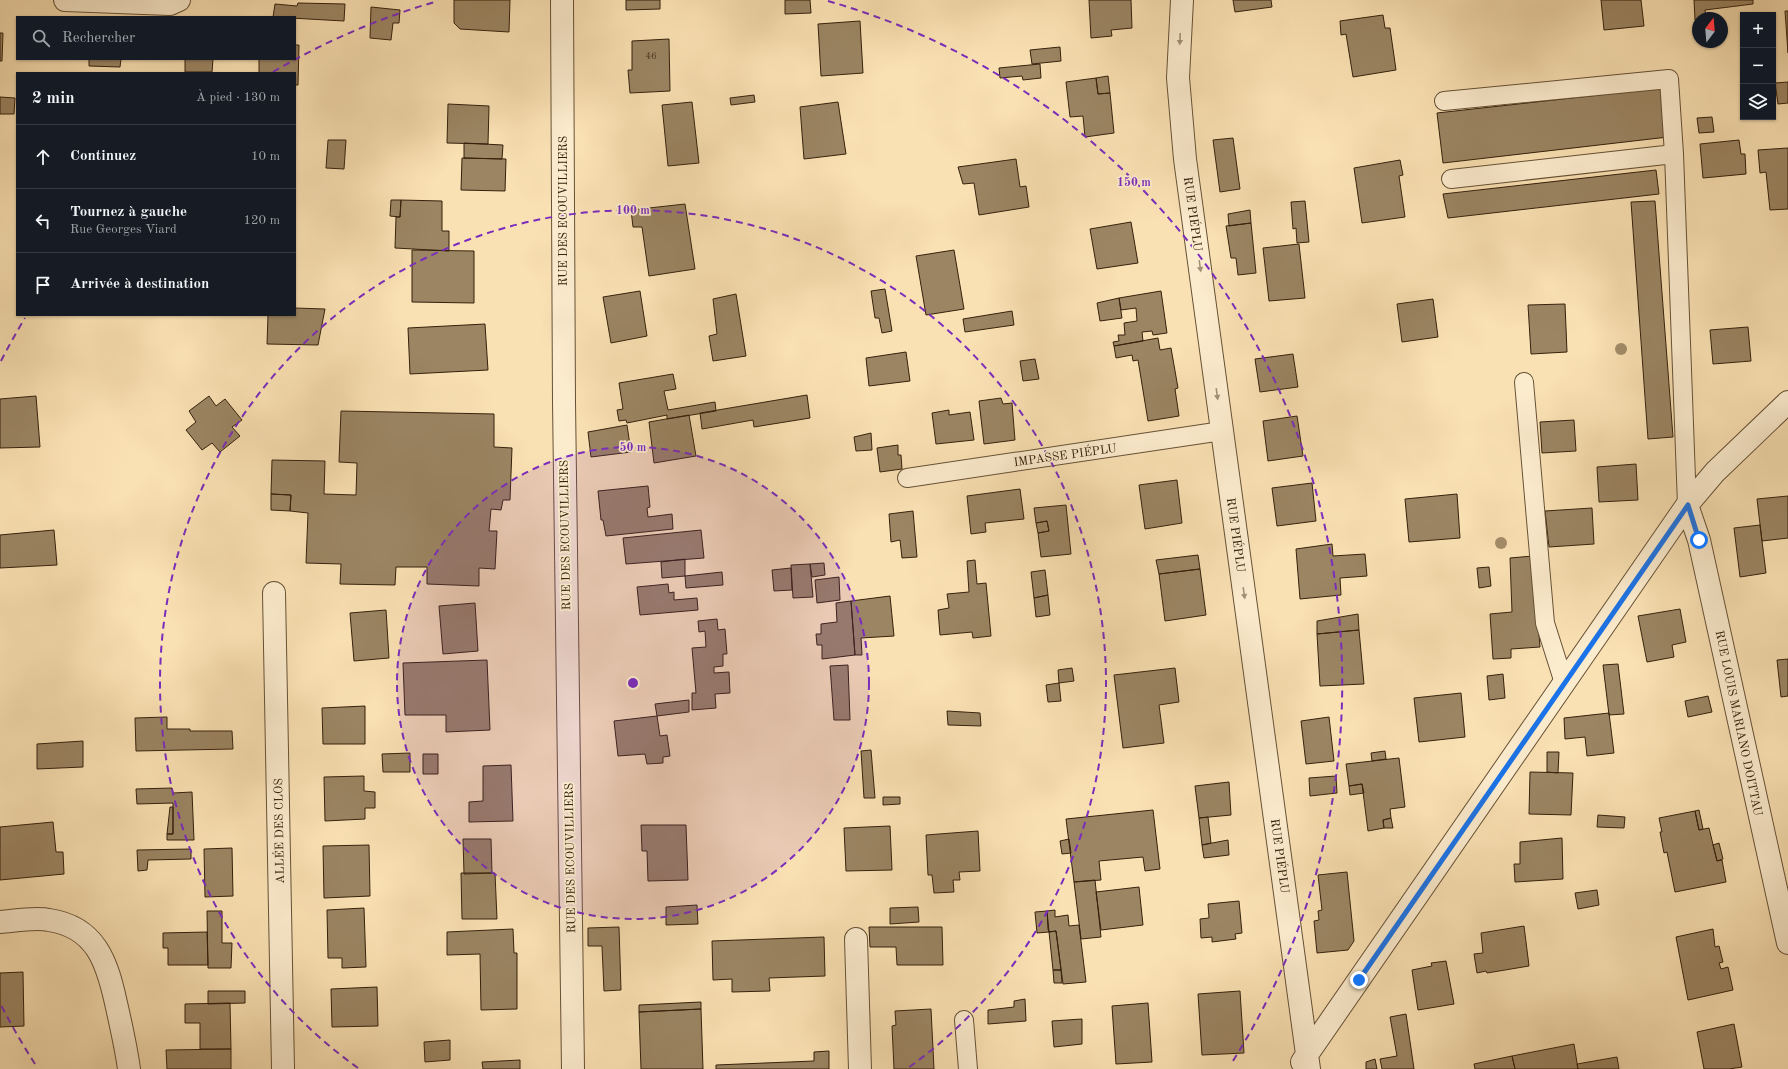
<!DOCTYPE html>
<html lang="fr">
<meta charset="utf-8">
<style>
body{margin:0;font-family:"Old Standard TT",serif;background:#242831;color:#f1f3f6}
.controls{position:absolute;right:12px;top:12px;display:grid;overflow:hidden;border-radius:0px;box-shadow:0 1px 3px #0004}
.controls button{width:36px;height:36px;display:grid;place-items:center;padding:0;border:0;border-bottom:1px solid #363941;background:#171b24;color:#f1f3f6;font:20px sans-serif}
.compass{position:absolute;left:1692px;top:12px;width:36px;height:36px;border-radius:50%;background:#171b24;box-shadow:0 1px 3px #0004;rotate:16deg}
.stop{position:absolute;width:12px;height:12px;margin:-9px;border:3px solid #1a73e8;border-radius:50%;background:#fff}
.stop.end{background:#1a73e8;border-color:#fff;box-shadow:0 1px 4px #0008}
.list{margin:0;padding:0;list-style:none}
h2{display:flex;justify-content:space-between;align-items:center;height:52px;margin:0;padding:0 16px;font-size:17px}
h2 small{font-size:13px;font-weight:400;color:#9ea1a6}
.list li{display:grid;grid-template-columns:26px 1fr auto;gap:12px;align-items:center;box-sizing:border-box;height:64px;padding:0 16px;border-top:1px solid #363941}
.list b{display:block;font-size:15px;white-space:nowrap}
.list p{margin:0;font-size:13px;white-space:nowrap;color:#9ea1a6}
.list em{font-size:13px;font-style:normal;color:#9ea1a6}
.icon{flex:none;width:22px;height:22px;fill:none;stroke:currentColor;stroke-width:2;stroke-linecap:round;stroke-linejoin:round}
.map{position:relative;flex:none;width:1788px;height:1069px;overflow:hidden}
.search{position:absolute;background:#171b24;box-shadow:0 1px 3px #0004;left:16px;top:16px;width:280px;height:44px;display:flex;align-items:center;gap:10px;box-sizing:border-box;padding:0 14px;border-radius:0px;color:#9ea1a6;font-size:15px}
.panel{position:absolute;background:#171b24;box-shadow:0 1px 3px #0004;left:16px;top:72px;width:280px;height:244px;border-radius:0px}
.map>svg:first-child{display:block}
</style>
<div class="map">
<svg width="1788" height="1069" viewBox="0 0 1788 1069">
<rect width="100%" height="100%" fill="#fae1b3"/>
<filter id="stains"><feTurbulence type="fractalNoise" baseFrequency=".005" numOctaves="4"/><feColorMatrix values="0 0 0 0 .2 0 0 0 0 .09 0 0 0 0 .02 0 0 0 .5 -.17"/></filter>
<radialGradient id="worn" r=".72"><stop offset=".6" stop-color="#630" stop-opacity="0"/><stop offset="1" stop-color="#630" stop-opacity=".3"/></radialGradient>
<!-- building -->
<path fill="#9b8563" stroke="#35210c" d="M454,0h56l-1,32 -49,-3 -6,-6z
M626,0h34v9l-34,1z
M785,0h25l1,13 -26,1z
M1089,0h42l1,28 -21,2 1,6 -21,2z
M1233,0h38l1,7 -37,5z
M1601,0h40l3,26 -40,4z
M1694,0h59v4l-48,6 1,8h-8v2h-3z
M298,3l47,1 -1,17 -71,-4 2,-13 22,2z
M371,7l29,3 -1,13h-6l-2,17 -21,-2z
M1785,11h3v42z
M1383,15l2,13h5l6,42 -43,7 -7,-43 -5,1 -1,-14z
M860,21l3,52 -42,3 -3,-52z
M0,33h3l-1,28h-2z
M669,39l1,52 -40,2 -2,-23h4v-29z
M295,45h4l-1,40h-3v-12h-36v-14h36z
M1060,47l1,14 -29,3 -2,-14z
M89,59h32l-1,8 -31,-1z
M185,59h28l-1,13h-27z
M1040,64l1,14 -18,2 -1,-4 -22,2 -1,-10z
M1108,76l2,17 -12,1 -2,-16z
M1096,78l2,16 12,-1 4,40 -29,4 -2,-21 -13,1 -4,-35z
M1788,82v21l-10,1 -3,-21z
M1662,88l6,49 -225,26 -6,-50z
M754,95l1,7 -24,3 -1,-7z
M0,97l15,1 -1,16h-14z
M692,102l7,61 -31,3 -6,-61z
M838,102l8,52 -42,5 -4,-52z
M448,104l41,2 -1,38 -41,-1z
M1712,117l2,15 -15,1 -2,-15z
M1233,138l7,51 -20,3 -7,-52z
M328,140h18l-2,29 -18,-1z
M1739,140l2,14h4l1,20 -43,4 -3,-34z
M464,143l39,2 -1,14 -38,-1z
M1788,148v61l-18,1 -4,-38 -6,1 -2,-23z
M462,158l44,1 -1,32 -44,-1z
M1016,159l4,28 6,-1 3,21 -50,8 -5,-32 -11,1 -5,-17z
M1400,160l3,15 -4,1 6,41 -43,6 -8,-55z
M1656,170l3,24 -211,24 -5,-24z
M391,200h10l-1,17 -10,-1z
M401,200l41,1v30h7v20l-54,-3 1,-31h4z
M1305,201l4,41 -12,1 -1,-15 -3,1 -2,-27z
M1655,201l18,236 -25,2 -17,-237z
M685,204l10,65 -46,7 -7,-49h-9l-2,-17z
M1250,210l1,13 -22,3 -1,-12z
M1131,222l7,41 -41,6 -7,-40z
M1251,223l5,50 -18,2 -2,-17h-5l-5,-32z
M1299,244l6,54 -36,3 -6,-53z
M412,250l62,1v52l-62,-1z
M954,250l10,59 -38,6 -10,-59z
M885,289l7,42 -10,2 -3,-15h-4l-4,-27z
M640,291l7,45 -36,7 -8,-46z
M1161,291l6,42 -14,2 -1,-4 -10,1 1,9 -29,5 -1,-4 6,-1 -1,-6h7l-1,-12 13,-2 -1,-13 -15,2 -2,-12z
M736,294l10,62 -33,5 -4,-25 8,-2 -4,-35z
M1119,298l3,20 -22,3 -3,-18z
M1433,299l5,38 -36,5 -5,-38z
M1565,304l2,48 -36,2 -3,-49z
M295,308l30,1 -7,36 -51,-1 1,-29h27z
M1012,311l2,14 -49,7 -2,-13z
M485,324l3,46 -78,4 -2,-46z
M1748,327l3,34 -38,3 -3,-34z
M1158,338l2,12 11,-2 7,40 -3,1 4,27 -31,5 -10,-61 -5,1 -1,-6 -16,3 -2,-12z
M906,352l4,29 -41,5 -3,-28z
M1293,354l5,33 -38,5 -5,-33z
M1035,359l4,20 -16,2 -3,-20z
M673,374l3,15 -12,2 4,19 47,-8 1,9 -49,8v-4l-40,8 -1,-3 -7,1 -2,-11 6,-1 -4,-26z
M807,395l3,23 -56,9 -1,-7 -51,9 -2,-16z
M36,396l4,51 -40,1v-49z
M209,396l7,10 9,-7 17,21 -10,7 8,9 -20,16 -8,-9 -10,7 -16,-20 10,-8 -7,-11z
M1001,398l2,6 9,-1 3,37 -31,4 -5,-43z
M949,410v5l21,-3 4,28 -38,4 -4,-31z
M341,411l153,3v33l18,1 -2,52h-7l-2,10 -10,-1 -2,22h8l-2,38 -16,-1v18l-52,-2v-17h-31l-1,18 -55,-1 1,-20 -35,-1 2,-50 -18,-2 1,-16 -20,-1 1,-34 53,1 -1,33 32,1 1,-32 -18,-1z
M689,415l7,41 -42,7 -5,-41z
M1297,416l6,40 -35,5 -5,-40z
M1574,420l2,31 -34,2 -2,-31z
M627,425l4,27 -40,5 -3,-25z
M871,433l1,17 -16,1 -2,-14z
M898,445v10h3l1,14 -22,3 -3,-24z
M1636,464l2,36 -39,2 -2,-35z
M1177,480l5,43 -37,6 -6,-44z
M1312,483l4,38 -39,5 -5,-38z
M648,486l2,21 -3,1 1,9 24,-3 1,15 -67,7 -3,-16h-2l-3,-29z
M1020,489l4,30 -39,4 1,9 -15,2 -4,-38z
M271,494l20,1 -1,16 -19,-1z
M1457,494l3,44 -51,4 -4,-43z
M1788,496v42l-26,3 -5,-42z
M1066,505l5,49 -30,3 -3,-24 11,-2 -2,-10 -11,2 -2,-15z
M1592,508l2,36 -45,3 -4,-36z
M913,511l4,46 -15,1 -2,-18 -9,2 -2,-28z
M1047,521l2,10 -11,2 -2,-10z
M1760,525l6,48 -26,4 -6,-49z
M54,530l3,35 -57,3v-33z
M701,530l3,28 -78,6 -3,-26z
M1332,544l1,12 32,-2 2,22 -27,2 1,17 -41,4 -4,-50z
M1198,555l2,14 -41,5 -3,-14z
M1533,556l7,91 -29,2v9l-18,1 -3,-45 22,-2 -2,-54z
M685,559v17l-23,2 -1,-16z
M975,560l2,24 9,-1 5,53 -18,2 -1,-6 -32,3 -2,-25 11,-2 -2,-14 22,-2 -2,-31z
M824,563l1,12 -13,2 -2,-13z
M810,564l3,33 -20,1 -2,-33z
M1489,567l2,19 -12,2 -2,-20z
M791,568l1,22 -18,1 -2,-21z
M1200,569l6,46 -41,6 -6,-47z
M1045,570l3,25 -14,3 -3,-26z
M722,572l1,13 -37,3 -1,-12z
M839,577l1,23 -23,3 -2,-23z
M668,584l1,9 5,-1v8l23,-2 1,12 -58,5 -3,-28z
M1048,595l2,20 -14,2 -2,-19z
M890,596l4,40 -33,2 1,17h-7l-4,-54z
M851,601l4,54 -33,4v-14h-5l-1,-11h5v-10l16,-2 -1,-19z
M475,603l3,48 -35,3 -4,-48z
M1680,609l6,33 -14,3 2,12 -27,5 -9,-46z
M386,610l3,48 -35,3 -4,-48z
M1358,614l1,16 -42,4v-13z
M717,619l1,11 7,-1 2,25h-4v12l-9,1v6l15,-1 1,21 -15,1 1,14 -24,2v-17h4l-4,-45 14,-1 -1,-16 -6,1 -1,-11z
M1359,630l5,54 -44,2 -3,-52z
M1788,659v37l-7,1 -4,-37z
M487,660l3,70 -44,2v-17h-41l-2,-52z
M1618,664l6,50 -15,1 -6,-50z
M848,665l2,55h-16l-4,-54z
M1072,668l2,13 -15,2 -1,-13z
M1175,668l4,34 -20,3 5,38 -41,5 -9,-73z
M1503,674l2,24 -16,2 -2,-24z
M1059,683l2,18 -13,1 -2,-17z
M1461,693l4,44 -46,5 -5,-44z
M1708,696l4,16 -24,5 -3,-16z
M689,700v12l-32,4 -2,-12z
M365,706v38h-42l-1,-36z
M947,711l33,2 1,13 -33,-1z
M1609,713l5,40 -27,3 -2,-19 -20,2 -1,-21z
M657,716l3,20 7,-1 3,21 -7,1v6l-16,1 -2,-10 -27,2 -4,-35z
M167,717v12h23v2h42l1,18 -97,2 -1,-33z
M1329,717l5,44 -28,3 -5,-43z
M83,741v26l-46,2v-25z
M871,750l4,48h-11l-3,-47z
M1385,751l1,8 -14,2 -1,-8z
M1547,752h12l-1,21 -11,-1z
M410,753v19h-27l-1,-18z
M423,754h15v20h-15z
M1399,758l6,49 -15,2 1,9 -8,2 1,8 -16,3 -6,-47 -13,2 -3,-22z
M511,765l2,56 -44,1v-20l14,-1v-35z
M1530,772l43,1 -2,42 -42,-1z
M364,776v15l11,1v16h-10v11l-40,2 -1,-44z
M1336,776l1,17 -27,3 -1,-18z
M1229,782l2,33 -32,3 -4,-32z
M1362,784l2,9 -14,2 -1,-9z
M172,788l1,5 19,-1 2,48h-27v-6h6v-31l-36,1 -1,-15z
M883,797h17v7l-17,1z
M170,807h3v27h-6z
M1153,810l7,59 -15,2 -2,-14 -44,4 2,19 -27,2 -8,-63z
M1699,810l4,19 -4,1 -4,-19z
M1695,811l4,19 10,-2 8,33 5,-1 4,22 -51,10 -8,-40 -3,1 -4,-21h2l-3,-14z
M1598,815l27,2 -1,11 -27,-1z
M1208,817l3,26 -9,2 -3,-27z
M1391,818l2,10h-9l-1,-8z
M53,822l3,30h7l1,22 -64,6v-53z
M641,825h45l2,55 -40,1 -1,-30h-5z
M890,826l2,44 -46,1 -2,-43z
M978,831l2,40 -21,1 1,8h-7l1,12 -20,1 -2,-18h-4l-2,-40z
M1562,838l1,41 -48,3 -1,-18h6v-22z
M463,839h28l1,34 -28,1z
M1069,839l2,14 -9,1 -2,-13z
M1228,840l1,15 -25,3 -2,-13z
M1719,843l4,16 -6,2 -4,-16z
M369,845l1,51 -46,2 -1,-52z
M232,848l1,48 -28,1 -1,-48z
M191,849v10l-43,1 -1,10 -9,1 -1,-21z
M1347,872l7,69 -6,9 -31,3 -3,-32 5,-1 -1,-9 4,-1 -4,-35z
M461,873h34l2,46h-35z
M1095,880l6,57 -20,2 -7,-57z
M1139,887l4,38 -42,5 -5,-38z
M1597,890l2,15 -21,4 -3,-16z
M1239,901l3,32 -7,1 1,5 -24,3v-5l-11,1 -1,-19 9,-1 -1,-14z
M697,905l1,19 -32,1v-18z
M918,907l1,15 -29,2v-16z
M364,908l2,59 -24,1v-10h-14l-1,-48z
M1055,910v7l13,-2 1,11 10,-1 7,57 -23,2 -7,-53 -7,1 -1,-3 -1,-18z
M207,911h15v32h10l-1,25h-23z
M1047,911l2,21 -12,1 -2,-21z
M1524,926l5,40 -42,7 -1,-2 -9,2 -3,-19 9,-1 -2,-20z
M619,927l2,63 -17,1 -2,-45h-14v-18z
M869,927h73l1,38h-46l-1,-18h-26z
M513,929l1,24h3v56l-36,1 -1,-56 -33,1v-23z
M1713,929l2,18 4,-1 4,16 -4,1 2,6 7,-2 5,23 -45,10 -12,-63z
M1056,931l5,39h-8l-4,-38z
M207,932l1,33h-40v-17h-5v-15z
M824,937l1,39 -56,2 1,13 -38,1v-13l-19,1 -1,-39z
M1446,961l8,43 -36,6 -6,-40 20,-4 -1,-3z
M1053,970h8l1,13h-8z
M23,972l1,54 -24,1v-54z
M377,987l1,39 -46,1 -1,-38z
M208,991h37v12l-37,1z
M1240,991l4,62 -42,2 -4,-61z
M1025,999l1,22 -38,3v-14l26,-3v-6z
M701,1002v7l-62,3v-7z
M230,1003l1,46h-31v-26h-15v-19z
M1148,1003l4,59 -36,2 -4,-58z
M701,1009l2,60h-62l-2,-57z
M931,1009l3,60h-40l-2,-43 4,-1 -1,-14z
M1406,1014l8,55h-32l-2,-10 17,-3 -7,-39z
M1082,1019v25l-28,3 -2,-26z
M1734,1024l8,43 -13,2h-25l-7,-37z
M450,1040v20l-25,2 -1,-20z
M1574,1044l4,25h-63l-3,-13z
M231,1049v20h-64l-1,-19z
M829,1051v18h-113v-4l98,-4v-9z
M1512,1056l3,13h-40l-1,-5z
M1617,1057l2,12h-41l-1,-5z
M1375,1059l2,10h-11v-7z
M520,1060v9h-37l-1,-7z"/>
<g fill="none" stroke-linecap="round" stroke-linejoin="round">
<!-- service casing -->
<g stroke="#665136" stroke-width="20">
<path id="service" d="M1444,101l225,-22 5,75
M1451,179l223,-25 13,351
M1524,382l21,241 19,60
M907,478l315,-47
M964,1020l4,49"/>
</g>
<!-- minor casing -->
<g stroke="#665136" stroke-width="24">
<path id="minor" d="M65,0l105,4 9,-4
M562,0l2,402 9,667
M1182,0l-4,78 7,81 124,910
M1687,505l12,35 89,403
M274,593l9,476
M0,922c14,-1 35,-5 49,-2 47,7 58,42 67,83 5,22 10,44 13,66
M856,939l4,130
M1302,1062l385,-557 28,-33 73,-70"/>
</g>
<!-- service -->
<use href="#service" stroke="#fcecce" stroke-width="18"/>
<!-- minor -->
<use href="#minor" stroke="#fcecce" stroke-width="22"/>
</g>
<!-- trees -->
<g fill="#a48d6a">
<circle cx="1621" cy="349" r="6"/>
<circle cx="1501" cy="543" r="6"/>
</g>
<!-- one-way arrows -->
<defs><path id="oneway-solid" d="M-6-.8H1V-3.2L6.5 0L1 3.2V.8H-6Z"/></defs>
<g fill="#a29177">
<use href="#oneway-solid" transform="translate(1180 39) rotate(92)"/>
<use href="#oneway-solid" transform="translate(1200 266) rotate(82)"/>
<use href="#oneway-solid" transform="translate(1217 394) rotate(82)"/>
<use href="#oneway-solid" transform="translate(1244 593) rotate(82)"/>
</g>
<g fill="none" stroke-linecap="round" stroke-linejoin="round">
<!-- route -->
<path stroke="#1a73e8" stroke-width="5" d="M1359,980l329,-475 11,35"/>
</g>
<!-- distance rings -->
<circle cx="633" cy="683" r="236" fill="#7b2cbf" fill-opacity=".12"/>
<g fill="none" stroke="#7b2cbf" stroke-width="2" stroke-dasharray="7 5">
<circle cx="633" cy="683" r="236"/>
<path d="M358 1068A473 473 0 1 1 908 1068"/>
<path d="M35 1064A709 709 0 0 1 1 1005M1 361A709 709 0 0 1 25 318M273 72A709 709 0 0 1 438 1M828 1A709 709 0 0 1 1231 1064"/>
</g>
<g text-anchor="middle" stroke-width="3.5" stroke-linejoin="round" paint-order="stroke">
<!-- number labels -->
<g font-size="10" fill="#4e3a22">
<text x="651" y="59">46</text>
</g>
<!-- street labels -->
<g font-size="12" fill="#35210c" stroke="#fcecce">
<text transform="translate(563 211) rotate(-90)" y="4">RUE DES ECOUVILLIERS</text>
<text transform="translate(1193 214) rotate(82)" y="4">RUE PIÉPLU</text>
<text transform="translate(1065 455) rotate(-8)" y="4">IMPASSE PIÉPLU</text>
<text transform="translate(565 535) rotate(-91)" y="4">RUE DES ECOUVILLIERS</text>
<text transform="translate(1236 535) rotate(82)" y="4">RUE PIÉPLU</text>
<text transform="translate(1739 723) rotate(78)" y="4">RUE LOUIS MARIANO DOITTAU</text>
<text transform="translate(279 831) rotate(-91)" y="4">ALLÉE DES CLOS</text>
<text transform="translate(1280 856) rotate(82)" y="4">RUE PIÉPLU</text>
<text transform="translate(570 858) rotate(-91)" y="4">RUE DES ECOUVILLIERS</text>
</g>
</g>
<circle cx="633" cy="683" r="6" fill="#7b2cbf" stroke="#fcecce" stroke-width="2"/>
<g font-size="12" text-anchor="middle" font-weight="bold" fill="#7b2cbf" stroke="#fcecce" stroke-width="3.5" stroke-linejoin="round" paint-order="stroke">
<text x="1134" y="186">150 m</text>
<text x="633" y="214">100 m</text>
<text x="633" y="451">50 m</text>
</g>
<rect width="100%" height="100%" filter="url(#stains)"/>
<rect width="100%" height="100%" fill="url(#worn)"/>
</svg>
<div class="controls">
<button>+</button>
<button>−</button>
<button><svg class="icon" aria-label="layers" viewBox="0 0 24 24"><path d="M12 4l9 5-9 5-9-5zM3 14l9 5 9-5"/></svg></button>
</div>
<svg class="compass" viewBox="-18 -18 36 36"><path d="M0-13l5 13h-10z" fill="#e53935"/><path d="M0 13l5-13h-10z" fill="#9ea1a6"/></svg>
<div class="stop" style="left:1699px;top:540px"></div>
<div class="stop end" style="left:1359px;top:980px"></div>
<div class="search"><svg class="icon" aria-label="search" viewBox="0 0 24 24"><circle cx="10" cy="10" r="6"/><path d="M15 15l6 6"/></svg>Rechercher</div>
<section class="panel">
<h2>2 min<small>À pied · 130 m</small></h2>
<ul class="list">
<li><svg class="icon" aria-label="ahead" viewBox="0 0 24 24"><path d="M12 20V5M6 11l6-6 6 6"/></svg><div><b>Continuez</b></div><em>10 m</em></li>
<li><svg class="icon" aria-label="left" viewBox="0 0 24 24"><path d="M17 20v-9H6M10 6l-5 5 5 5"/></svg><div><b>Tournez à gauche</b><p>Rue Georges Viard</p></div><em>120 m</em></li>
<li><svg class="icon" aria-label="arrive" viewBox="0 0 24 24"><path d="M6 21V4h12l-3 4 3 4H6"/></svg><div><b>Arrivée à destination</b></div></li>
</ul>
</section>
</div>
